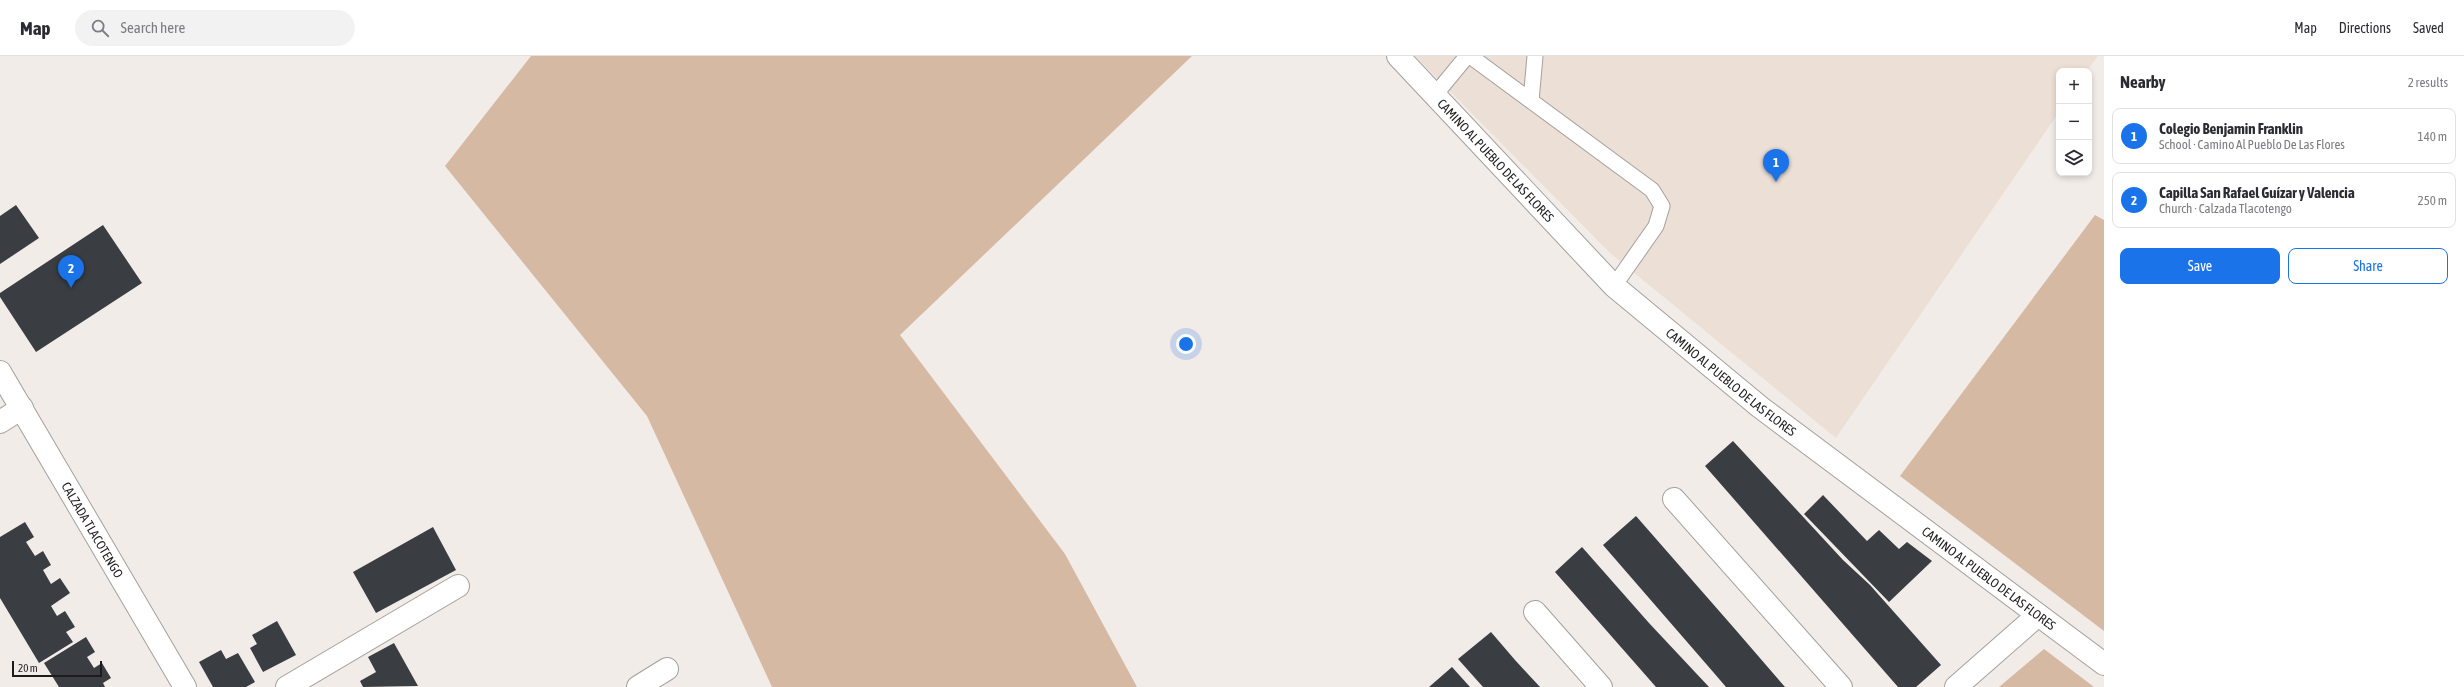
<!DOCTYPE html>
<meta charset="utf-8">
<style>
body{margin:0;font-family:"Asap Condensed",sans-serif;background:#f2f2f3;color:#2b2b33}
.controls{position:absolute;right:12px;top:12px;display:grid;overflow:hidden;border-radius:8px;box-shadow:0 2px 6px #0003}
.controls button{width:36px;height:36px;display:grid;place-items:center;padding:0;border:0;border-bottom:1px solid #e1e1e2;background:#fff;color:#2b2b33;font:20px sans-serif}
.scale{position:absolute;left:12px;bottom:10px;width:90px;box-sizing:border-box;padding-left:4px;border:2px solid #1e1c1b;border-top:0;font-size:11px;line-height:14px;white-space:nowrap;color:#1e1c1b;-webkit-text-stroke:3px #f2ece8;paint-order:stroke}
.you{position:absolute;left:1186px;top:288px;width:14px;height:14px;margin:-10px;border:3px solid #fff;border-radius:50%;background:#1a73e8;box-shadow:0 0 0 6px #1a73e833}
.badge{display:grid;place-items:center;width:26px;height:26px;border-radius:50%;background:#1a73e8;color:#fff;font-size:13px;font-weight:700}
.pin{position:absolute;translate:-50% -33px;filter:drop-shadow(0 1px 2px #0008)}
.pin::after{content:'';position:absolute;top:21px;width:14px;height:12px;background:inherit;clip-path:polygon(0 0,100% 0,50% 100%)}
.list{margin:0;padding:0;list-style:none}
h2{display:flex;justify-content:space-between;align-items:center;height:52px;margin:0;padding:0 16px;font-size:17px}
h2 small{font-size:13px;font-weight:400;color:#7c7c81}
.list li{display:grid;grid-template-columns:26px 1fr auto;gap:12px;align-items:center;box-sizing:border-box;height:56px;margin:0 8px 8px;padding:0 8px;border:1px solid #e1e1e2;border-radius:8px}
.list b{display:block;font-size:15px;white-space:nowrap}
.list p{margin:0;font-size:13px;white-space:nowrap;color:#7c7c81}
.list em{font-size:13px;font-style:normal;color:#7c7c81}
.actions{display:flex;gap:8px;padding:12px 16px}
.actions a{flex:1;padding:9px 0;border:1px solid #1a73e8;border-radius:8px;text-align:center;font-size:14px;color:#1a73e8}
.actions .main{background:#1a73e8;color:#fff}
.icon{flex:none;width:22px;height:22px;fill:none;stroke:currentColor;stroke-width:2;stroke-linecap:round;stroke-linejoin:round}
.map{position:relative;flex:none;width:2104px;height:631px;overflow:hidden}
header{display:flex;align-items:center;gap:24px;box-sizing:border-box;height:56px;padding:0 20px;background:#fff;border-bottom:1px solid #e1e1e2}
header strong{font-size:19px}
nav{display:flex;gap:22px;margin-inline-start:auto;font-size:14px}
.search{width:280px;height:36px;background:#f2f2f3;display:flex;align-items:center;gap:10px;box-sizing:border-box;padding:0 14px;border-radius:22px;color:#7c7c81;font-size:15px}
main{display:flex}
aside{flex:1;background:#fff}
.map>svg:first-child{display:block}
</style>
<header>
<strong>Map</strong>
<div class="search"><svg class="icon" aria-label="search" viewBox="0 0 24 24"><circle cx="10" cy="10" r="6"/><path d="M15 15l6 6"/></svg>Search here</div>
<nav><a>Map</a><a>Directions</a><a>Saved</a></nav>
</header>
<main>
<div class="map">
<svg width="2104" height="631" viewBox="0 0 2104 631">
<rect width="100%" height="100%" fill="#f2ece8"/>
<!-- built -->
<path fill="#ecdfd6" d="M1415,0h683l-11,15h-28v41l-223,326 -226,-185z"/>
<!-- green -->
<path fill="#d6b9a3" d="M531,0h661l-292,279 165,219 72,133h-365l-125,-271 -202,-250z
M2095,159l9,5v411l-204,-155z
M2044,593l50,38h-95z"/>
<!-- building -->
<path fill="#3a3d42" d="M16,149l23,33 -39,26v-48z
M103,169l39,58 -106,69 -36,-55v-4z
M1733,385l110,119 27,25 71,80 -25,22h-18l-193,-221z
M1823,439l44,46 12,-11 20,19 8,-7 25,19 -43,41 -85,-88z
M1636,460l98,112 51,59h-59l-12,-14 -111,-128z
M25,466l9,15 -8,5 9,14 8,-5 8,14 -8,5 8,14 9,-6 10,15 -19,13 6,10 8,-5 10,16 -9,5 7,10 -34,21 -39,-65v-61z
M433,471l23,43 -80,43 -23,-41z
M1582,491l67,76 60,64h-53l-101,-115z
M277,565l19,34 -33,17 -13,-24 7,-4 -5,-9z
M1491,576l24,28 25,27h-57l-25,-28z
M86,581l9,15 -8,5 7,11 8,-5 9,15 -8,5 2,4h-46l-15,-24z
M394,587l24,43 -55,1 -3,-6 16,-9 -8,-15z
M221,594l5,9 12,-6 17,29 -9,5h-33l-14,-25z
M1452,611l18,20h-41z"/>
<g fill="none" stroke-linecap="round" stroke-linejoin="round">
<!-- service casing -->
<g stroke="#a5a09c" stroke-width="17">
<path id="service" d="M1470,0l182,134 10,16 -6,20 -42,60
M1434,40l33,-40
M1531,45l4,-45"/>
</g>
<!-- minor casing -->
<g stroke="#a5a09c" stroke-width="24">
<g id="minor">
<path id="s1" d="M1398,0l216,230 146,121 344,257"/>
<path d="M0,366l22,-14"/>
<path d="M1674,443l167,188"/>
<path d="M1535,556l66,75"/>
<path d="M287,631l171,-101"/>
<path d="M638,631l29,-18"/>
<path d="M1956,631l82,-72"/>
</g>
</g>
<!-- tertiary casing -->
<g stroke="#a5a09c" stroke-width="24">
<g id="tertiary">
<path id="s2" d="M0,316l185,315"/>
</g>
</g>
<!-- service -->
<use href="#service" stroke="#fff" stroke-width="15"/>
<!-- minor -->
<use href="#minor" stroke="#fff" stroke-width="22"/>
<!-- tertiary -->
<use href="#tertiary" stroke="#fff" stroke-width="22"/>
</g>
<g text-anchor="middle" stroke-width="4" stroke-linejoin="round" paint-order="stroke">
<!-- street labels -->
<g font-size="13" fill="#1e1c1b" stroke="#f2ece8">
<text dy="5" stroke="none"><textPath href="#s1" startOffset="143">CAMINO AL PUEBLO DE LAS FLORES</textPath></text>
<text dy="5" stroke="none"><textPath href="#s1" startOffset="467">CAMINO AL PUEBLO DE LAS FLORES</textPath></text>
<text dy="5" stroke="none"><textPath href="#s2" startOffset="183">CALZADA TLACOTENGO</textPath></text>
<text dy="5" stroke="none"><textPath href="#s1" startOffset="791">CAMINO AL PUEBLO DE LAS FLORES</textPath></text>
</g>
</g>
</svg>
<div class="controls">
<button>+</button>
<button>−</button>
<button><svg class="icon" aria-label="layers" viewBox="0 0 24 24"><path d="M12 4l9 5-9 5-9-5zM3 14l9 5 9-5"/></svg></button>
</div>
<div class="scale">20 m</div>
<div class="you"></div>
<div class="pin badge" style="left:1776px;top:126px">1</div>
<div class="pin badge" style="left:71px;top:232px">2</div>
</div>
<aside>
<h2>Nearby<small>2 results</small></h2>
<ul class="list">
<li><span class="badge">1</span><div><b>Colegio Benjamin Franklin</b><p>School · Camino Al Pueblo De Las Flores</p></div><em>140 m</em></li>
<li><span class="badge">2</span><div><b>Capilla San Rafael Guízar y Valencia</b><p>Church · Calzada Tlacotengo</p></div><em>250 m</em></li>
</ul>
<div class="actions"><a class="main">Save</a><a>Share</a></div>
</aside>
</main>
